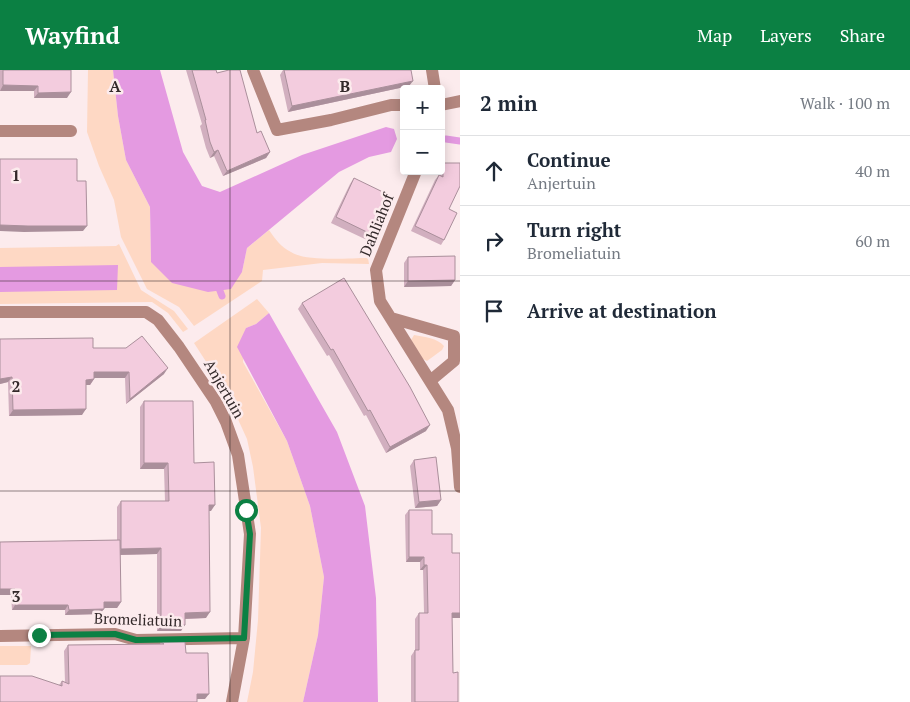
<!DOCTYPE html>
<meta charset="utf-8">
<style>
body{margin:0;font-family:"PT Serif",serif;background:#f6f6f7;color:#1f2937}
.controls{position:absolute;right:15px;top:15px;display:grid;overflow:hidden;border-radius:5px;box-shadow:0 2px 12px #0003}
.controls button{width:45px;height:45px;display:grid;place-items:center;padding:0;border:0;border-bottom:1px solid #e0e1e3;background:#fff;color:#1f2937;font:25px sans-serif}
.stop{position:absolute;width:15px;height:15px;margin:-11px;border:4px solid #0b8043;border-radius:50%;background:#fff}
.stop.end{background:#0b8043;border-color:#fff;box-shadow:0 1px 5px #0008}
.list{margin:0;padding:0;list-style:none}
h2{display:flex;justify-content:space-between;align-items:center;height:65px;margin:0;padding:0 20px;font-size:21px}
h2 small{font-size:16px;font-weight:400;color:#747a83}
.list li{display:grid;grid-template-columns:32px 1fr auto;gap:15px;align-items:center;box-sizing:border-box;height:70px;padding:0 20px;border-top:1px solid #e0e1e3}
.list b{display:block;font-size:19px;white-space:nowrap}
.list p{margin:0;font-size:16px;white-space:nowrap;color:#747a83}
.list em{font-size:16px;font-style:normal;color:#747a83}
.icon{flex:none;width:28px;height:28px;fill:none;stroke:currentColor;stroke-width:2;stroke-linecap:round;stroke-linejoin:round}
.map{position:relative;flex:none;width:460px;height:632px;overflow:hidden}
header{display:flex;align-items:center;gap:30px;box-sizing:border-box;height:70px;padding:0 25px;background:#0b8043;color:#fff}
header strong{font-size:24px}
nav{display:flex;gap:28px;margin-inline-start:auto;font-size:18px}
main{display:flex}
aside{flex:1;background:#fff}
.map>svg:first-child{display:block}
</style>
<header>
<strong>Wayfind</strong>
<nav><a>Map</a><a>Layers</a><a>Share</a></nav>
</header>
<main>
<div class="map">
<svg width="460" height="632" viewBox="0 0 460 632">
<rect width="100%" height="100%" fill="#fcebed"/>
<!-- green -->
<path fill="#fed8c4" d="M88,0h25l5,46 8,44 24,47 1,55 91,10 5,-24 22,-18c6,9 12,17 22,22 15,10 58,6 77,6l1,6 -47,-1 -59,7 -1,11 -68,45 -15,-19 -32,-18 -26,-52 -7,-37 -15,-34 -12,-34z
M119,174l22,46 33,21 14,18 -5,3 -15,-19 -16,-11 -152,2v-56l116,-2z
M257,229l12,14 -13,11 -10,4 -3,34 44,79 23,65 14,71 -6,58 -15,67h-56l6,-30 5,-52 3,-92 -8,-61 -6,-28 -22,-48 -31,-48z
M414,265c11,2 23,3 30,11l-2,4 -15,11 -4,-2 -12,-19z
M0,576h31l-1,17 -3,2h-27z"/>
<!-- water -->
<path fill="#e49ae1" d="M113,0h47l23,82 19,34 18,6 82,-37 84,-28 8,2 3,10 -6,13 -22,5 -30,15 -92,76 -5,24 -11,17 -23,3 -36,-9 -21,-21 -1,-55 -24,-47 -8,-44z
M118,195l-1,25 -117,2v-25z
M269,243l68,119 28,74 11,92 2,104h-75l15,-67 6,-58 -14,-71 -23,-65 -50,-94 9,-19 10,-4z"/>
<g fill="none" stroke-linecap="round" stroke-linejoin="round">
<!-- stream -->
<path stroke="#e49ae1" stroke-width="7" d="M446,69l14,2
M217,213l5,13"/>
<!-- minor -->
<path stroke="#b4877f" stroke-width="12" d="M253,0l24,60 54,-10 60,-15h13
M432,0l3,19
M441,35l19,-4
M0,61h71
M416,101l-40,99 4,31 68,109 9,38 3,39
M0,242h146l12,8 21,27 37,55 10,20 12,33 12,79 -6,104 -12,64
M391,248l63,18v25l-24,20
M0,566l115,-2 21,6 108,-2"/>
</g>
<!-- wall -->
<path fill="#d1afbf" d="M0,0h71l-4,28h-33v-7h-34z
M186,0h30l1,3 53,79 -4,6 -43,18 -9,-20 -4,2 -4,-10 -6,-22 2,-2z
M283,0h128l-2,16 -121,26 -8,-37z
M443,93l6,46 -5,31 -3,5 -30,-14 24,-51 4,-5v-4h2v-6z
M354,108l17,56 -4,6 -36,-17 19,-39z
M408,187l47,23 -4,6 -47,1v-24z
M302,233l124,128 -40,22 -20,-38 -2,1 -35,-61 -2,1 -29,-47z
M0,269l93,9 71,26 -38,30 -1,-26h-31v1l-4,6h-4l-4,30 -73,1 -1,-34 -8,2z
M144,331l50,62 17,48h-2l-3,107 -21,1 -4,12h-24v-77l-37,1 1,47 -4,6h-13l-4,6 -35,1v-5h-53l-1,-15h-11v-53l117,-2v-33l4,-6h44l-1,-32h-24v-62z
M414,390l27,40 -4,6 -22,2 -5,-42z
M409,440l23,24 20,19h8v65h-8l1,55 5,29h-47v-46l4,-6v-31l4,-6h5l-1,-43h-3v-8h-14l-1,-47z
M161,572l25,11 19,46 -205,3 59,-17 3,-4 3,1 -1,-31 4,-6 92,-1z"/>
<!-- shaded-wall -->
<path fill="#aa8f9b" d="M413,11l-4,5 -121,26 4,-6z
M3,15l35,1 -4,5h-34z
M71,22l-4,6h-33l4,-5z
M218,80l-4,6 -4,2 4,-6z
M270,82l-4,6 -43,18 4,-5z
M0,155l87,1 -4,5 -59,1 -24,-1z
M455,210l-4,6 -47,1 4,-6z
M168,298l-4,6 -38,30 4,-5z
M94,302h35l-4,6h-35z
M12,307l-4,5 -8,2v-5z
M94,309l-4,6h-8l4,-5z
M86,339l-4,6 -73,1 4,-6z
M430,355l-4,6 -40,22 4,-6z
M144,393h24l-4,6h-24z
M441,430l-4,6 -22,2 4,-6z
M209,435h6l-4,6h-6z
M161,478l-4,6 -40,1 4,-6z
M409,487h15l-4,5h-14z
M424,495h3l-4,5h-3z
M0,519h15l-4,6h-11z
M104,532h17l-4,6h-17z
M15,535h53l-3,5h-53z
M104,539l-4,5 -35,1 4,-5z
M210,542l-4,6 -25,1 4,-6z
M452,543h8v5h-12z
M185,555l-4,6h-24l4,-5z
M197,624h12l-4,5h-12z"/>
<!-- building -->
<path fill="#f3ccde" stroke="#aa8f9b" d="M3,0h68v22l-33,1v-7l-35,-1z
M192,0h24l1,3 12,-3h11l17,63 4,-2 9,21 -43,19 -9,-21 -4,2 -4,-10 -5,-22h1z
M284,0h127l2,11 -121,25z
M0,89h77v22h9l1,45h-59l-28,-1z
M443,93h17v23l-11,23 8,4 -13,27 -29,-14 24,-51 4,2z
M354,108l33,16v7l-16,33 -35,-17z
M455,186v24l-47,1v-24z
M344,208l66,109 20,38 -40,22 -20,-37 -2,1 -35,-62 -2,1 -29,-47z
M142,266l26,32 -38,31 -1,-27h-35v7l-8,1v29l-73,1 -1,-33 -12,2v-40l93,-1v10h33z
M144,331h49l1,62 20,-1 1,43h-6l1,107 -25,1v12l-24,1v-78l-40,1v-48h48l-1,-38h-24z
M436,387l5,43 -22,2 -5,-42z
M409,440h23v24h20v19h8v60h-8l1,60 5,-1v30h-43v-52h4v-37h9l-1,-48h-3v-8h-15z
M120,470l1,62h-17v7l-35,1 -1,-5h-53v-16h-15v-47z
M161,572h24l1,11h22l1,41h-12v8h-197v-26h32l30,10v-5l7,3 -1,-39 96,-1z"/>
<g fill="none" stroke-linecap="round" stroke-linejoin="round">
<!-- route -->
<path stroke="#0b8043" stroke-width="6" d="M39,565l76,-1 21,6 108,-2 6,-104 -4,-24"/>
</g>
<!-- grid -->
<path fill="none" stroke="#33292a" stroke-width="1" stroke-opacity="0.55" d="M230,0v632M0,211h460M0,421h460"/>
<g text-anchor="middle" stroke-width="5" stroke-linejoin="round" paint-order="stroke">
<!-- street labels -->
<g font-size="15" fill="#33292a" stroke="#fcebed">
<text transform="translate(377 155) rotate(-68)" y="5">Dahliahof</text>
<text transform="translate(224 319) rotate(60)" y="5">Anjertuin</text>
<text transform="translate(138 550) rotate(2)" y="5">Bromeliatuin</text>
</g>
</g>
<g font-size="16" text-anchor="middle" font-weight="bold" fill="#33292a" stroke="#fcebed" stroke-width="5" stroke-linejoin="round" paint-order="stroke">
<text x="115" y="22">A</text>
<text x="345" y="22">B</text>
<text x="16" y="111">1</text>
<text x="16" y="322">2</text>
<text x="16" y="532">3</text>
</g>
</svg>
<div class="controls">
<button>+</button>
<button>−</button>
</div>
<div class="stop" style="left:246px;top:440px"></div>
<div class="stop end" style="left:39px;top:565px"></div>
</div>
<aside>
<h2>2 min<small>Walk · 100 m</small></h2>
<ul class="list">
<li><svg class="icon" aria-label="ahead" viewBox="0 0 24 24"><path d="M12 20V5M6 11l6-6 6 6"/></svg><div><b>Continue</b><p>Anjertuin</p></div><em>40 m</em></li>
<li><svg class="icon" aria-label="right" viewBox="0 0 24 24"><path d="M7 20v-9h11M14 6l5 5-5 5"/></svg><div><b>Turn right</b><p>Bromeliatuin</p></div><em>60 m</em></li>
<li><svg class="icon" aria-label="arrive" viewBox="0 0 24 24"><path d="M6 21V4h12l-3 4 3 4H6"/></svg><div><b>Arrive at destination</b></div></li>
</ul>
</aside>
</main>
